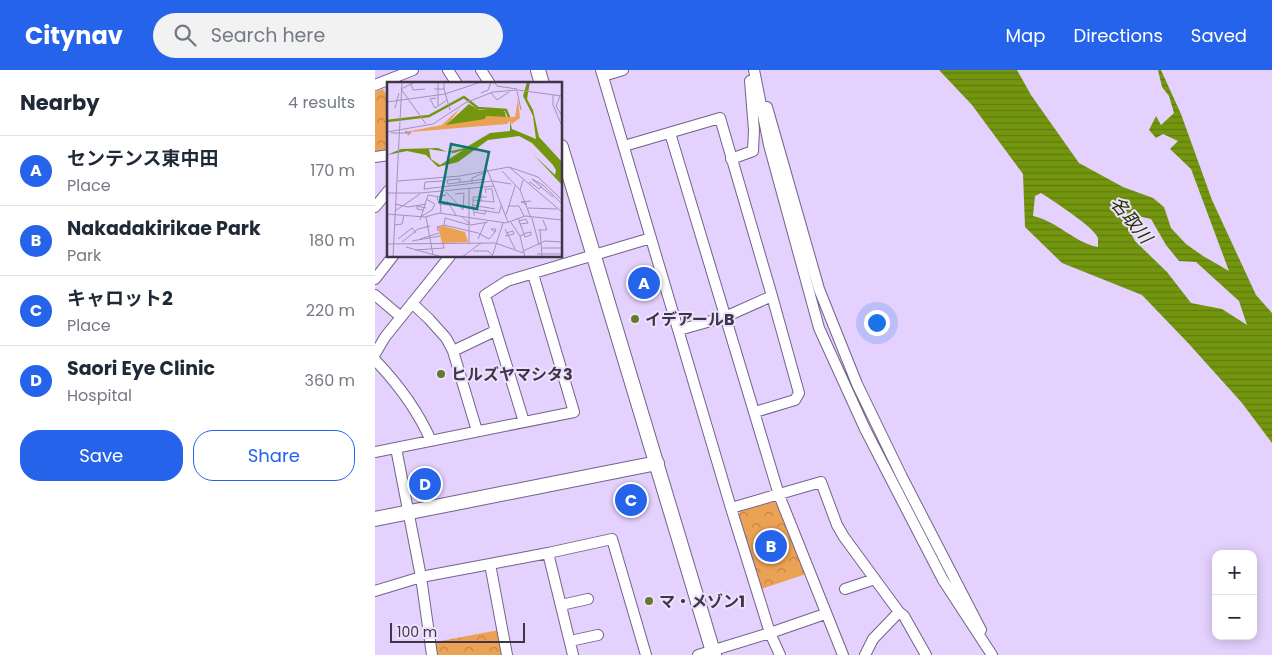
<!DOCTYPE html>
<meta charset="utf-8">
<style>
body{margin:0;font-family:Poppins,"Noto Sans JP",sans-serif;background:#f2f2f3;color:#1f2937}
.controls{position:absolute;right:15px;bottom:15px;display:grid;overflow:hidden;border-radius:10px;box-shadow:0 2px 12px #0003}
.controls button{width:45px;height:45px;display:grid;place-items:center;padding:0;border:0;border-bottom:1px solid #e0e1e3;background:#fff;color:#1f2937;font:25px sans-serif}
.scale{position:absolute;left:15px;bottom:12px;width:135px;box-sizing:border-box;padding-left:5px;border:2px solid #3e3648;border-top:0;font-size:14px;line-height:18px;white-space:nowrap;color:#3e3648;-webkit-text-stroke:4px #ede2fd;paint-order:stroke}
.you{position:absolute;left:501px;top:252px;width:18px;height:18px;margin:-12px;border:4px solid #fff;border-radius:50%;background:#1a73e8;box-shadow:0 0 0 8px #1a73e833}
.badge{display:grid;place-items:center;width:32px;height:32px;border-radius:50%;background:#2563eb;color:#fff;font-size:16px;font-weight:700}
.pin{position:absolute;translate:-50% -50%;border:2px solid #fff;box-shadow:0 1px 5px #0006}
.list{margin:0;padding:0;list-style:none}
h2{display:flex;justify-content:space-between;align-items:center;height:65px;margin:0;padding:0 20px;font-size:21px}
h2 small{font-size:16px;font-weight:400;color:#747a83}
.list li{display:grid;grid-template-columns:32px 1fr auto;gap:15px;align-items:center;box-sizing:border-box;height:70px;padding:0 20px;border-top:1px solid #e0e1e3}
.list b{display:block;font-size:19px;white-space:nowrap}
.list p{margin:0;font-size:16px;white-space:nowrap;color:#747a83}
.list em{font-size:16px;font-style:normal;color:#747a83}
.actions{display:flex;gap:10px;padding:15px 20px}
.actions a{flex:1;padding:11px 0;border:1px solid #2563eb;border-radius:20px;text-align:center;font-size:18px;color:#2563eb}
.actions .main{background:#2563eb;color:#fff}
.icon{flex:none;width:28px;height:28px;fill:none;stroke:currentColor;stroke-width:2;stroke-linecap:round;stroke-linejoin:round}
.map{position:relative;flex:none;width:897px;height:585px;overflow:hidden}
header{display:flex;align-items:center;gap:30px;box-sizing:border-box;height:70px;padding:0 25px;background:#2563eb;color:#fff}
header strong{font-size:24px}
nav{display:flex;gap:28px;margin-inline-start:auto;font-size:18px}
.search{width:350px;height:45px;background:#f2f2f3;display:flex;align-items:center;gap:12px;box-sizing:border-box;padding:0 18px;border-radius:28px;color:#747a83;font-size:19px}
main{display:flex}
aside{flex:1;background:#fff}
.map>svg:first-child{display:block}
</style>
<header>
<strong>Citynav</strong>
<div class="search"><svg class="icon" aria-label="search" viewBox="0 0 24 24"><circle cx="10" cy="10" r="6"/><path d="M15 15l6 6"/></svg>Search here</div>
<nav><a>Map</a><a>Directions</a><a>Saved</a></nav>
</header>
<main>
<aside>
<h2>Nearby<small>4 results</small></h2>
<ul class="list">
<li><span class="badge">A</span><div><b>センテンス東中田</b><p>Place</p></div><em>170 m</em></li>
<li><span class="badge">B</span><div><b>Nakadakirikae Park</b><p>Park</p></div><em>180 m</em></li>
<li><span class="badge">C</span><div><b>キャロット2</b><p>Place</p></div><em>220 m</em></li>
<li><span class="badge">D</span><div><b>Saori Eye Clinic</b><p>Hospital</p></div><em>360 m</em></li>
</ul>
<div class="actions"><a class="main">Save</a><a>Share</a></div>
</aside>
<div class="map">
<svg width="897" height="585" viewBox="0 0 897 585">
<defs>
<pattern id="park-crowns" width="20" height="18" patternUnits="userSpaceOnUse" patternTransform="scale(1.25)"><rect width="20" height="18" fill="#eca255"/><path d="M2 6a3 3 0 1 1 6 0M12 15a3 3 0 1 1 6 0" fill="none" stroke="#c18548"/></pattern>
<pattern id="water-rules" width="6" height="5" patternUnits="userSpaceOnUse" patternTransform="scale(1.25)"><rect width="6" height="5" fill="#73960e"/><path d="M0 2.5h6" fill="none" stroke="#607b10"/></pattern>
</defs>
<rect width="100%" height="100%" fill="#e4d1fd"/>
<!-- park -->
<path fill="url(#park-crowns)" d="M8,19l6,10v51l-14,2v-60z
M396,431l7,3 28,70 -45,15 -22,-71 1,-8z
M124,560l5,25h-67l-2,-13z"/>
<!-- water -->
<path fill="url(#water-rules)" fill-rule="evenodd" d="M564,0h78l14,25 48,68 44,24 30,11 11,9 7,21 15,16 17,12 26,15 -38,-102 -21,-20 8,-8 -15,-7 -7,4 -7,-8 7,-14 5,9 13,-12 -5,-17 -7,-9 -4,-17h3l20,44 31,86 44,95 16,18v130l-30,-40 -53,-59 -47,-49 -80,-32 -37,-36 -2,-53 -51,-69zM666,123c11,7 53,34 57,45 0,1 0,8 0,9 -25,-5 -39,-25 -65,-31l2,-20zM745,142l31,7 15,26 13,16 17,1 43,39 8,24 -25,-16 -31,-6 -24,-31 -32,-31z"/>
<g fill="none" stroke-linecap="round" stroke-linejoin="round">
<!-- minor casing -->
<g stroke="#736289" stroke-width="12">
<path id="minor" d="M73,0l9,14
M106,0l9,14
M226,0l130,438 39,125 10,22
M379,0l15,75 50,183 46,101 78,151 49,75
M228,6l20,-6
M0,15l38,-15
M392,37l52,182 38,95 45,93 79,153
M295,63l109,362 64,160
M249,76l96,-28 52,178 -47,21 -46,13
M0,87l14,-2
M356,89l22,-8 1,-21 -4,-49
M0,137l14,-17
M0,209l18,-23
M0,225l26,22
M37,233l17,16 17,19 7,13 24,80
M78,281l42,-20
M0,284l10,-17 65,-81
M0,290c22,23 43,51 56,81
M380,342l40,-12 4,-7 -27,-97
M149,352l-39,-127 22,-14 144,-43
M21,378l25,129 11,78
M0,382l199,-40 -41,-138
M356,438l90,-26 16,43 7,12 55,75 5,4 22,39
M173,483l64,-14 34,116
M115,494l58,-11 25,102
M470,519l30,-10
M0,521l46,-14 69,-13 17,91
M186,535l27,-6
M195,571l28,-6
M323,585l72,-22 55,-19
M490,585l8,-16 26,-27"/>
</g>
<!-- tertiary casing -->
<g stroke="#736289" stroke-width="16">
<path id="tertiary" d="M163,0l4,14
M186,77l153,508
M0,449l282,-56"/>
</g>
<!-- minor -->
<use href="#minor" stroke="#fff" stroke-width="10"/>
<!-- tertiary -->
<use href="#tertiary" stroke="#fff" stroke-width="14"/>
</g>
<!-- markers -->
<g fill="#637b2e" stroke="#ede2fd" stroke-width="2">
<circle cx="260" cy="249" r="5"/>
<circle cx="66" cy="304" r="5"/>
<circle cx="274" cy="531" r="5"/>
</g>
<g text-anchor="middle" stroke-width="4" stroke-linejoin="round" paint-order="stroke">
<!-- poi labels -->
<g font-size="16" font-weight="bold" fill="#3e3648" stroke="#ede2fd" text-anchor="start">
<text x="270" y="255">イデアールB</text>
<text x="76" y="310">ヒルズヤマシタ3</text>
<text x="284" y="537">マ・メゾン1</text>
</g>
<!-- water labels -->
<g font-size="18" font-style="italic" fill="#253301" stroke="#ede2fd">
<text transform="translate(756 150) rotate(51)" y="6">名取川</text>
</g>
</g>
<!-- overview -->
<g transform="translate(12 12)">
<rect width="175" height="175" fill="#e4d1fd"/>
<path d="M131,17l2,19 -8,6 -2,-3 -3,3 -97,8 -1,4 -4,-4 37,-7 18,-17 -12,16 37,-8 30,1z" fill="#eca255"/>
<path d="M57,144l21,6 3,10 -26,1 -4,-16z" fill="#eca255"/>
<path d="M140,0h3l-3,17 6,11 6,27 23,25v23l-28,-30 21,20 1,-5 -3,-5 -21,-22 -13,-7 -31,4 -30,22 -20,5 -12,-12 -19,-4 -20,4 14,-6 37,-1 9,4 18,-4 25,-15 20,-2v-10l2,8 24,10 -3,-23 -10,-20zM42,67l25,4 9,-3 -23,15 -9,-6zM82,22l10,6h22l4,2 1,5 -20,-1 -1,3 -39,6z" fill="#73960e" fill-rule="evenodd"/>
<path fill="none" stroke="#73960e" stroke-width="2.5" d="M0,39l42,-5 35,-19 14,11 28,2 3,7"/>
<path fill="none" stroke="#a293b5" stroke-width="1" d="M28,0l-14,7 25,35M107,0l3,4 20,3M24,2l2,6 12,-1M47,7h10v-7M57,7l6,21M130,9l4,19M94,11l7,-3 3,-8M104,11l6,7 12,-8M166,13v10l9,21M173,14l-4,10 6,10M49,16l-6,1 5,9 12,-8M0,20l58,-8 36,-12M51,23v-23M8,26l4,-15M0,50l46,-8 32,-21 28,-11 25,-2 44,6M4,51h20l-6,-1 2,-1M122,85l53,45M100,87l21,53M115,89l18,19 3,-10M11,99l62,-5 49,-9 29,10 24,23M85,101v-5l16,-7M61,102l37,-5M61,102l-1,-4 13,-1v4M141,102l2,-2 9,7 3,-3M94,104v16M82,106v56M37,107l68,-8 19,3M37,108l1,-8 18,-1v6M133,108l11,28M59,110l17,18 1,-17 -9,1M0,111h33l74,-7M53,113l1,18M50,115l2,7 11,1M166,115l-21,-18 11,6 19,19M86,118v-3h14M60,119l9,14M8,122l13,3 18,-3M140,122l-6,-2 10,-1M85,123l23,4M121,124h11l5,10M141,126l29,1M86,127v-9l21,2 -2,-13h-7l1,4M36,128l-6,-1v-3l9,2M8,129l25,-17M87,130l-1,-3 26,4 2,-7M0,132l38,3 14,-4 67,10 19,-7 37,4M119,133l9,-29M35,134l10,-6 3,-6 -9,-5M74,134l10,9 17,-3M87,134v-4l11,2 1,-4M39,135l7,38M131,136l6,16 1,3 6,-2v-3l-5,1 -6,3M145,136l7,27M33,138l8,-25 12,2 6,-2h-6M123,139l10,15 5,21M132,139l7,-2 2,4 -8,1M8,143l7,-1 2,-9M57,143l1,-7 24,7M118,147l10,20M151,148h9l-4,-10M153,148l2,27M51,149l-1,-4 7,-2 34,8 11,6 6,-7 -4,-3h5l-1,3M118,154l9,-2 -1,-3 -7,2M11,157l14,-11 4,5M33,157l19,-6M91,157l7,-16M25,159l28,-5M15,160l16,-13 12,-3M0,162l108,-1 29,10M19,165l36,10M155,166h20M28,168l29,-2 -1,-4M86,169h15l5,5M136,169l22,-10 17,1M150,172h25M6,175l9,-175M75,175l19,-14M105,175l11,-34"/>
<path fill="#0f766e" fill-opacity="0.15" stroke="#0f766e" stroke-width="2.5" d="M64,62l38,8 -12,57 -37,-7z"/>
<rect width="175" height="175" fill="none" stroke="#3e3648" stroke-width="2.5"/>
</g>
</svg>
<div class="controls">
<button>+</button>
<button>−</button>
</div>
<div class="scale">100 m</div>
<div class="you"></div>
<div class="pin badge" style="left:269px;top:213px">A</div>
<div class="pin badge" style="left:396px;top:476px">B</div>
<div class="pin badge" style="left:256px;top:430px">C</div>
<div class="pin badge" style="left:50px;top:414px">D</div>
</div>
</main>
